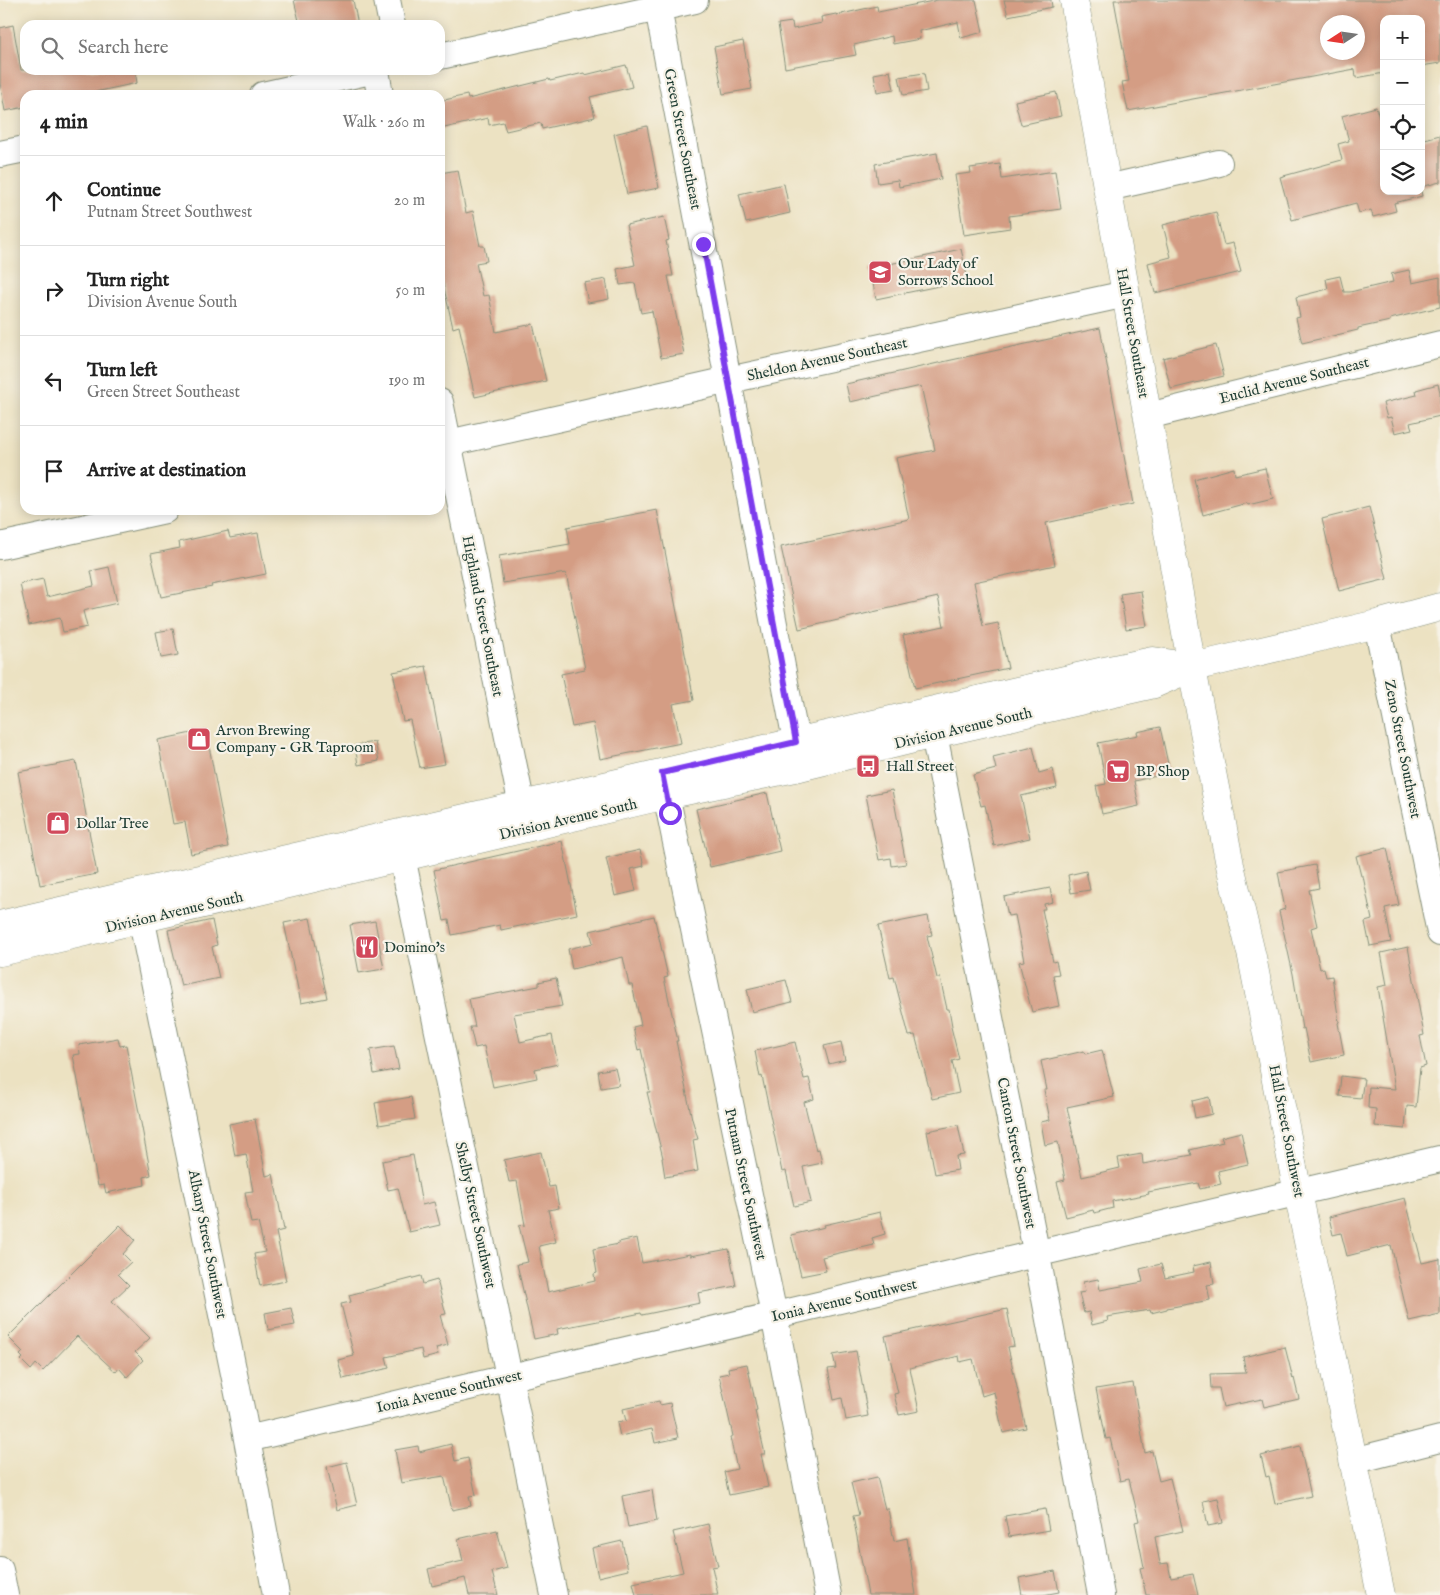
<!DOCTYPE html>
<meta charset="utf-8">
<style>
body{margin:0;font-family:"IM FELL English",serif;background:#f2f2f2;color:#222}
.controls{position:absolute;right:15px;top:15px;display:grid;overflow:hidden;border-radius:10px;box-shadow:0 2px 12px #0003}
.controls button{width:45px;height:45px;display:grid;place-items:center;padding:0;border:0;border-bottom:1px solid #e0e0e0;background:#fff;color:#222;font:25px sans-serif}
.compass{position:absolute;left:1320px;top:15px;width:45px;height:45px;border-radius:50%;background:#fff;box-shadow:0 2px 12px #0003;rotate:258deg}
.stop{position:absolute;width:15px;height:15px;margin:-11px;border:4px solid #7c3aed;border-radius:50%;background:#fff}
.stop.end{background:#7c3aed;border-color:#fff;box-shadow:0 1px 5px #0008}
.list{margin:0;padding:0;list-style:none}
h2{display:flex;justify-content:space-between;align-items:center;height:65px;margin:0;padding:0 20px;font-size:21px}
h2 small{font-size:16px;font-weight:400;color:#767676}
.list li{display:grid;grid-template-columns:32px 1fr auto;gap:15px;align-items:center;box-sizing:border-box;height:90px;padding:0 20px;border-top:1px solid #e0e0e0}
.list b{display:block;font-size:19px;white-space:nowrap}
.list p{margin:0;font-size:16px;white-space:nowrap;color:#767676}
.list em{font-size:16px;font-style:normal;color:#767676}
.icon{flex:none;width:28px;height:28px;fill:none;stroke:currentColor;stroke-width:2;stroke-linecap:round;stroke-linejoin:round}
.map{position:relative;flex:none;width:1440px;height:1595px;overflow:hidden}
.search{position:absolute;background:#fff;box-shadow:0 2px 12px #0003;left:20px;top:20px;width:425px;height:55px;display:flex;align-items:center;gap:12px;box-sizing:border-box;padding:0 18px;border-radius:15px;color:#767676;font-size:19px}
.panel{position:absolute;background:#fff;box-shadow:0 2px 12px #0003;left:20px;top:90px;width:425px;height:425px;border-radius:15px}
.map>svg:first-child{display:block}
</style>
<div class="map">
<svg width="1440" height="1595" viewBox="0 0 1440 1595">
<rect width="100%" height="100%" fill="#f7f3e8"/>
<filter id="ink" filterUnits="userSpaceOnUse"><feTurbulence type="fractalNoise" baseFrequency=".02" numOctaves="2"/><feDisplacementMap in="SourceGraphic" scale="10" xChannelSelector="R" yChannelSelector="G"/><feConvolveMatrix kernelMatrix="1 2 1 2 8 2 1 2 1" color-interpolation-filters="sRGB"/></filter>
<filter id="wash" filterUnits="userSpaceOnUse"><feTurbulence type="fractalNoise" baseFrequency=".0096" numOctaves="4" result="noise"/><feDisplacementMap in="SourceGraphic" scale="20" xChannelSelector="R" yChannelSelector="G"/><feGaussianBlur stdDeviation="1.12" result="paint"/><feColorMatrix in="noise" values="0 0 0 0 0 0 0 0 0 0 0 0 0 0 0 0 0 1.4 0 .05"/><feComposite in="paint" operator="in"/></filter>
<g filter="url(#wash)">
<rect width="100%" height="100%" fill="#ece2c2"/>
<g id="blocks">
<!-- building -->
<path fill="#d49d84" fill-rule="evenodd" d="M294,0h59l5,25h-58z
M938,0h38l7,32 -22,6 -3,-16 -39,9 1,8 -27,5 -1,-8 -38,9 2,10 -71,13 -7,-44 14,-2 1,7 29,-6 -1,-6 15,-3 1,1 40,-9 1,6z
M1004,0h47l1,7 -44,9z
M1114,0h326v63l-19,3v-47h-37v54l-28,5 -1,-9 -227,42 -6,-29 7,-1zM1328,22h30v30h-30z
M13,25l8,45h114l2,13 -56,12h-56v12l-20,4 -5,-28v-55z
M743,41l9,48 -29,5 -9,-47z
M626,65l6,22 -42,10 5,20 -53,12 -1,-6 -35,8 -3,-9 -14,3 -1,-7 -48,11v-28l27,-6 1,4 81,-20 1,2 34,-8 1,2z
M890,71l4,18 -17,3 -3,-18z
M924,73l3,18 -24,4 -4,-18z
M1056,92l5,24 -40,9 -6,-24z
M1376,107l8,29v55h37l1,5 -28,7 2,8 -23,6 -2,-7 -12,3 -3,-10 -64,17 -12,-43 62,-17 -4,-16 11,-3 -7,-25z
M647,126l12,62 -32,6 -13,-60z
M1440,135v47l-19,5v-47z
M937,153l4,26 -42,8 -1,-7 -20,3 -3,-19z
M1000,164l2,15 53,-8 6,38 -52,7 1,12 -46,7 -9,-60 16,-2 -1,-5z
M458,170l8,43 7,-2 7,35h4l3,15 -11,2 7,33 6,-1 7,37 37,-8 13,57 -71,16 -16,-71 -6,2 -13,-58v-97z
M784,184l6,29 -44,10 -7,-29z
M1216,212l8,33 9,-2 8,29 -86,21 -7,-30 23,-6 -8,-32z
M664,217l5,23 -3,1 7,35h-5l16,78 -23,4 -9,-47 -11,2 -6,-30 -15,2 -3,-16 18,-4 -9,-40z
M961,249l7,31 -92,19 -6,-31z
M1409,270l3,13 28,-6v30l-50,12v2l-32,7v2l-56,13 -6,-25 4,-1 -4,-20 32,-8 -2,-10 14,-3 4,16h6l43,-10 -2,-8z
M606,279l3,20 -21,4 -4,-20z
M1100,328l33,176 -87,19 9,42 -81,17 9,44 15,-3 10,45 -93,20 -12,-53 41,-9 -6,-29 -139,32 -18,-82 128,-28 -13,-61 39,-8 -14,-64 -71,16 -4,-18 101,-23z
M1216,345l8,31 -53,13 -8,-31z
M1438,384l2,8v24l-30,7 2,6 -17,4 -4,-16 -4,1 -4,-15 34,-8 -1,-5z
M1234,468l1,7 30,-7 8,31 -25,6 -1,-2 -44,12 -9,-36z
M1369,507l18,72 -48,12 -17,-72z
M657,510l37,190 -21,4 8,39 -81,16 -7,-36 -21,4 -11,-53 24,-5 -19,-96 -63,10 -4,-27 71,-12 -3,-17z
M228,531l2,7 28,-5 8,41 -55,11 1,2 -51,10 -10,-43 29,-6 -1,-6z
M109,567l8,36 -34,8 4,16 -24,5 -3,-14 -31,7 -9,-41 23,-5 4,18 47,-11 -3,-15z
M1141,591l6,35 -21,3 -6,-35z
M173,629l5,26 -17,3 -5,-26z
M426,666l19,98 -25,4 -10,-48 -7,1 -10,-49z
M1160,727l10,46 -36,8 5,25 -37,8 -6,-28 10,-2 -8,-41 40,-8 -1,-3z
M206,730l22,117 -37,7 -6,-32 -12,2 -15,-84z
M375,742l4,19 -21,4 -3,-20z
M1033,747l6,26 14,-4 4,19 -36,8 9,42 -36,8 -9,-41 -4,1 -8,-31 23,-6 -3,-12z
M76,761l21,113 -57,11 -22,-113z
M892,790l14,74 -14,2 -1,-8 -12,2 -13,-65z
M767,793l13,58 -70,16 -14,-58z
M562,841l15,73 -76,16 -1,-5 -48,10 -3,-15 -5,1 -10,-51z
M1387,848l12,57 -14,3 6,34 -21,4 -5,-24 7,-2 -9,-44h-2l-5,-20z
M640,850l4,16 -13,3 5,22 -21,5 -9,-38z
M1315,865l4,23 -10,2 8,36 -6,2 9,41 4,-1 2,9 6,-1 7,46 -1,1 6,32 -33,7 -7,-34 -2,1 -9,-55 -14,-63 6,-2 -7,-37z
M1086,871l4,19 -19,3 -3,-18z
M1050,888l3,14 -9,2 1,5h-3l11,53 3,-1 3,13 -6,1 6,31 -27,6 -13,-50 5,-1 -9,-46 -7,1 -4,-19z
M654,916l14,61 -4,1 14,63h-2l16,78 6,20 -5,1 5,31 -33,6 -3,-19h1l-16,-66h3l-9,-43 -3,1 -5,-23 8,-2 -9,-40h-3l-6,-28 -51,12 -4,-20 25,-6 -3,-12z
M928,916l4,19 -5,1 10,42h3l7,31h2l3,17 -1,1 8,32 -7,2 7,32 -27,6 -17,-64 -6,1 -15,-59 -4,1 -12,-52z
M310,918l17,80 -26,5 -17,-80z
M212,920l5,25 -5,2 7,31 -38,8 -13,-56z
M375,921l9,48 -25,4 -9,-48z
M1408,947l16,88 -4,1 6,30 -6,2 -4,39 -9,-1 -2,23 -30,-3 1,-17 -8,-1 1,-21 26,2 -17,-102 9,-2 -6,-32z
M556,978l6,28 -48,8 6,28 32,-7 6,29 -23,5 2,9 -44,9 -9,-41 -9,2 -5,-21h5l-6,-28 70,-13v-4z
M786,980l6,22 -40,10 -5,-23z
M118,1038l2,8 6,-1 25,130 -7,2 1,8 -39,8 -2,-8 -6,1 -25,-131 7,-1 -1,-9z
M795,1042l9,37 5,-1 5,21 -10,3 12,48 3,-1 3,14 -19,4 8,35 -17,4 -8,-35 -4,1 -20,-96 -2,1 -5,-26z
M841,1042l4,18 -16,4 -5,-18z
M394,1046l5,23 -25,5 -4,-24z
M1102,1050l12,47 -47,10 15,70 38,-9 -2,-10 24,-4 1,10 49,-9 -2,-5 33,-8 -2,-5 20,-5 7,32 -30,7 3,13 -21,5 -2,-6 -50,9 1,2 -37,7 1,7 -19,5 -1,-3 -27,7 -9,-35 8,-2 -7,-38 -13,3 -4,-23 9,-2 -6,-30h3l-6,-29 43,-10 1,3z
M615,1068l4,17 -18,3 -3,-17z
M1341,1076l23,3 -3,19 -22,-2z
M411,1097l4,22 -36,6 -4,-22z
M1209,1097l3,17 -17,4 -3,-17z
M255,1119l11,57 7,-2 11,56 -8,2 10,49 -26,5 -6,-32 11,-2 -7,-30 -7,1 -6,-31 8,-1 -7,-37 -11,2 -6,-32z
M958,1125l6,30 -8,1 2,14 -23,4 -8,-43z
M541,1152l8,35 6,-1 4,22 -11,2 8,32 -17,4 9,46 47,-11 -1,-7 3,-1 -4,-24 26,-5v-2l18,-4 5,25 48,-9v2l39,-7 7,37 -38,7 2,10 -58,12 -1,-2 -37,8 -1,-1 -46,9 1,5 -24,5 -17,-75 11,-2 -9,-36 6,-1 -8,-44 -8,1 -5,-22z
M413,1155l9,50 12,-3 6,23 -31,7 -11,-44 -10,2 -6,-29z
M1405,1198l17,65 18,-4v55l-31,7 -18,-76 -44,11 -6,-23 -8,2 -4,-18z
M880,1212l5,22 -13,4 2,7 -52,12 4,14 -25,5 -10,-41 34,-8 -1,-2z
M120,1225l15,15 -12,14 8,8 -13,12 11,11 -17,16 38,37 -15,14 8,8 -16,17 -8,-9 -3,4 -39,-36 -34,35 -7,-7 -5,6 -10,-10 2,-2 -3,-3 3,-3 -15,-15z
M1211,1262l3,22 -7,1 3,15 -43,8v1l-16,4 -1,-3 -43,7 1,4 -16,4 -3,-13 -5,1 -5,-20 6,-1 -2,-10 15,-3 2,11 43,-8 -3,-13 21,-5 4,14 29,-6 -1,-6z
M421,1276l2,8 14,-4 9,34 -6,1 8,30 -12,3 2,7 -15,4 -2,-10 -35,8 3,11 -46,11 -5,-19 16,-4 -13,-52 10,-2 -2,-7z
M291,1308l4,17 -27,5 -3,-17z
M1007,1309l7,37 -6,1 18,81 -23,5 -9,-41 -12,4 -9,-37 -13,3 -1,-6 -49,12 9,43 -20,4 -5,-21 4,-1 -13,-57z
M1285,1347l8,32 1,-1 5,21 -35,8 -2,-8 -39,8 -4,-19h-8l-1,-14 36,-1 -3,-16z
M856,1351l12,65 -22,4 -4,-22 -8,2 -6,-31 8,-1 -3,-13z
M747,1364l10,46 -2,1 10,43h-4l7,33 -39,8 -5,-23 13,-3 -7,-32 3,-1 -14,-61 10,-2 -1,-5z
M1133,1383l12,70 7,-2 7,30 11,-3 13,53 -28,6 5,27 8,-1 3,15 22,-4 5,21h-52l-6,-27 4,-1 -9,-45 4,-1 -10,-42 -9,2 -10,-43 -4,1 -10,-50z
M659,1401l1,4 10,-2 8,35 -23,5 -3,-14 -32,7 -3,-13 9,-2 -3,-12z
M451,1444l4,17 13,-3 8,37 -7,1 2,10 -19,4 -8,-34 -43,7 -6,-33 23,-4 1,6z
M1300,1446l11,50 -36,8 -6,-28 -3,1 -5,-21z
M347,1462l10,43 -20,5 -10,-43z
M877,1477l8,32h3l6,32 13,-3 9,57h-48l-15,-79 6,-1 -8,-32z
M652,1490l5,31 -29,6 -6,-31z
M1218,1498l5,25 -15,3 -5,-25z
M1045,1509l4,21 -40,7 -4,-21z
M708,1524l10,42 -6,1 6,28h-82l-3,-12 50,-11 -10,-40z
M497,1530l10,38 -15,4 6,23h-29l-4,-17 -33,8 -4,-17 35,-8 -5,-22z
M622,1541l6,29 -30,7 -6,-29z
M1055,1571l4,21 -16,3h-21l-3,-17z"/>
</g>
</g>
<g filter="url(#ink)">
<use href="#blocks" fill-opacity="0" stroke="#86907b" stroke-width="1"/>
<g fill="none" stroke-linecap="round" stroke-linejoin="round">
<!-- minor casing -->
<g stroke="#86907b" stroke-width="28">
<path id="minor" d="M387,0l5,25
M658,8l138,733
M440,56l255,-56
M376,70l4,25
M263,95l112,-25
M0,154l25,-5
M1107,188l112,-25
M440,402l86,424
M1148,416l292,-72
M440,445l289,-65 397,-86
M0,546l165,-36
M1377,624l63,309
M928,713l6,21 103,522 64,339
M662,775l112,540 54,280
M398,837l156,758
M137,897l106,521 33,177
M247,1439c397,-95 796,-183 1193,-280
M1353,1461l87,-22
M0,1570l5,25"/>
</g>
<!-- major casing -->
<g stroke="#86907b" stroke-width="29">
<path id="major" d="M1074,0l122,690 34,175 22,92 43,221 86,417
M0,925l1100,-253 53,-11 40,6
M0,952l666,-157 134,-28 134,-33 220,-50 39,-17 184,-43 63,-17"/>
</g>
<!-- minor -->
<use href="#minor" stroke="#fff" stroke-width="26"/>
<!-- major -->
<use href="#major" stroke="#fff" stroke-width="28"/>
</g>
</g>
<g fill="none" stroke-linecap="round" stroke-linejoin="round" filter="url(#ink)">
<!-- route -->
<path stroke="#7c3aed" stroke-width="6" d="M670,813l-8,-40 134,-31 -93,-498"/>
</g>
<!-- icons -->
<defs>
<g id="school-square" transform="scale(1.25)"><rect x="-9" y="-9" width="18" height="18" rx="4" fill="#d1495b" stroke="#f7f3e8"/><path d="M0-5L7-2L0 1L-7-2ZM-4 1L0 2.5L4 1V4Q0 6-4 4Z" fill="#fff"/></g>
<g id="shop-square" transform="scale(1.25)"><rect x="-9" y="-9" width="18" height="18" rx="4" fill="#d1495b" stroke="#f7f3e8"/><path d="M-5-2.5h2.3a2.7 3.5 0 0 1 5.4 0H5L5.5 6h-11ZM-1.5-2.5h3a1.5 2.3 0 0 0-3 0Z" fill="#fff"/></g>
<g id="bus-square" transform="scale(1.25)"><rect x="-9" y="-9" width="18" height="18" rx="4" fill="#d1495b" stroke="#f7f3e8"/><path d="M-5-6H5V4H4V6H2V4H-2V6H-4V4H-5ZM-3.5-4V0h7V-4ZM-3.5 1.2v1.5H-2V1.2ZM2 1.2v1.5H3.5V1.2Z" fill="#fff"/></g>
<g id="supermarket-square" transform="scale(1.25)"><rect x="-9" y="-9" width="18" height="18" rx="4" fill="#d1495b" stroke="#f7f3e8"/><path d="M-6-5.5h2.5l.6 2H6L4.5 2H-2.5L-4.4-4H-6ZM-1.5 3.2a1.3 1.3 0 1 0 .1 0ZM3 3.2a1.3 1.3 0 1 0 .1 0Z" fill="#fff"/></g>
<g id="restaurant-square" transform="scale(1.25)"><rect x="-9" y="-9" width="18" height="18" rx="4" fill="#d1495b" stroke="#f7f3e8"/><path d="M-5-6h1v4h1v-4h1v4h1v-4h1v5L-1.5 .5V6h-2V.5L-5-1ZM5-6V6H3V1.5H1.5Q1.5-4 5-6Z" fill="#fff"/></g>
</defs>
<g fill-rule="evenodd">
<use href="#school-square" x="880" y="272"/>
<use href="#shop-square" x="199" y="739"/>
<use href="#bus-square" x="868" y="766"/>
<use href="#supermarket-square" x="1118" y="771"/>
<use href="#shop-square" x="58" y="823"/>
<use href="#restaurant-square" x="367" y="947"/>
</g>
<g text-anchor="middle" stroke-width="4.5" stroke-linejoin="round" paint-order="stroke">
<!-- street labels -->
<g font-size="15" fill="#1f3d34" stroke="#f7f3e8">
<text transform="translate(683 139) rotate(79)" y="5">Green Street Southeast</text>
<text transform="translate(1133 333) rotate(80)" y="5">Hall Street Southeast</text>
<text transform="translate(827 359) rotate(-12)" y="5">Sheldon Avenue Southeast</text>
<text transform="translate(1294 380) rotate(-14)" y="5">Euclid Avenue Southeast</text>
<text transform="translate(483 616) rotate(79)" y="5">Highland Street Southeast</text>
<text transform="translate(963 728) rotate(-13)" y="5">Division Avenue South</text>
<text transform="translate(1403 749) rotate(79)" y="5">Zeno Street Southwest</text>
<text transform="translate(568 819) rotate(-13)" y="5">Division Avenue South</text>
<text transform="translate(174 912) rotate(-13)" y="5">Division Avenue South</text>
<text transform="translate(1287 1131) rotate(79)" y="5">Hall Street Southwest</text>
<text transform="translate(1017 1153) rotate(79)" y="5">Canton Street Southwest</text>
<text transform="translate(746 1184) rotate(78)" y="5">Putnam Street Southwest</text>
<text transform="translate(476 1215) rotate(78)" y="5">Shelby Street Southwest</text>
<text transform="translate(208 1244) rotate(79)" y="5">Albany Street Southwest</text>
<text transform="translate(844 1300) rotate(-13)" y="5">Ionia Avenue Southwest</text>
<text transform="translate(449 1391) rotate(-13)" y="5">Ionia Avenue Southwest</text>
</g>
<!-- poi labels -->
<g font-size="15" fill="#1f3d34" stroke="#f7f3e8" text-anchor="start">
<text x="898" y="268">Our Lady of<tspan x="898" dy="17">Sorrows School</tspan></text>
<text x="216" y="735">Arvon Brewing<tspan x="216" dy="17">Company - GR Taproom</tspan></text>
<text x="886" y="771">Hall Street</text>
<text x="1136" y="776">BP Shop</text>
<text x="76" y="828">Dollar Tree</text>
<text x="384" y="952">Domino's</text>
</g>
</g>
</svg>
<div class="controls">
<button>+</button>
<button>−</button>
<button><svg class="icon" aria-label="locate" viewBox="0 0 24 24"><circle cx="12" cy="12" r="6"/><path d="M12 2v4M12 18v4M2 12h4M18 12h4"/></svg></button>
<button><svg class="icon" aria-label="layers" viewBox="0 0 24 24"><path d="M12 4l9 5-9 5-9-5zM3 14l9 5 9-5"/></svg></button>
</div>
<svg class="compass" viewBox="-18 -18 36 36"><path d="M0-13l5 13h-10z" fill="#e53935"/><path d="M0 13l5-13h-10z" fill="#767676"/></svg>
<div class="stop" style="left:670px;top:813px"></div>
<div class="stop end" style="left:703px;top:244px"></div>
<div class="search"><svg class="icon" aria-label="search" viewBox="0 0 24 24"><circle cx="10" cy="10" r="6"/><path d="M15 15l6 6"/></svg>Search here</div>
<section class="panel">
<h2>4 min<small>Walk · 260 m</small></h2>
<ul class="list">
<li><svg class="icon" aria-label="ahead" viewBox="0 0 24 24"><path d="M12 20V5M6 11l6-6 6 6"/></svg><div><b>Continue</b><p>Putnam Street Southwest</p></div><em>20 m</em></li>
<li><svg class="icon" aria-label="right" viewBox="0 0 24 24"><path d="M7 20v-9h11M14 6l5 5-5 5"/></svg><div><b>Turn right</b><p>Division Avenue South</p></div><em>50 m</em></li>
<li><svg class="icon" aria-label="left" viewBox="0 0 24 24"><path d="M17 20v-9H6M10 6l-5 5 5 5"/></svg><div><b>Turn left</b><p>Green Street Southeast</p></div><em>190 m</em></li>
<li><svg class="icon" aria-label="arrive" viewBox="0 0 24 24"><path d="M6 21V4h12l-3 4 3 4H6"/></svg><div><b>Arrive at destination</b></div></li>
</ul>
</section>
</div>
